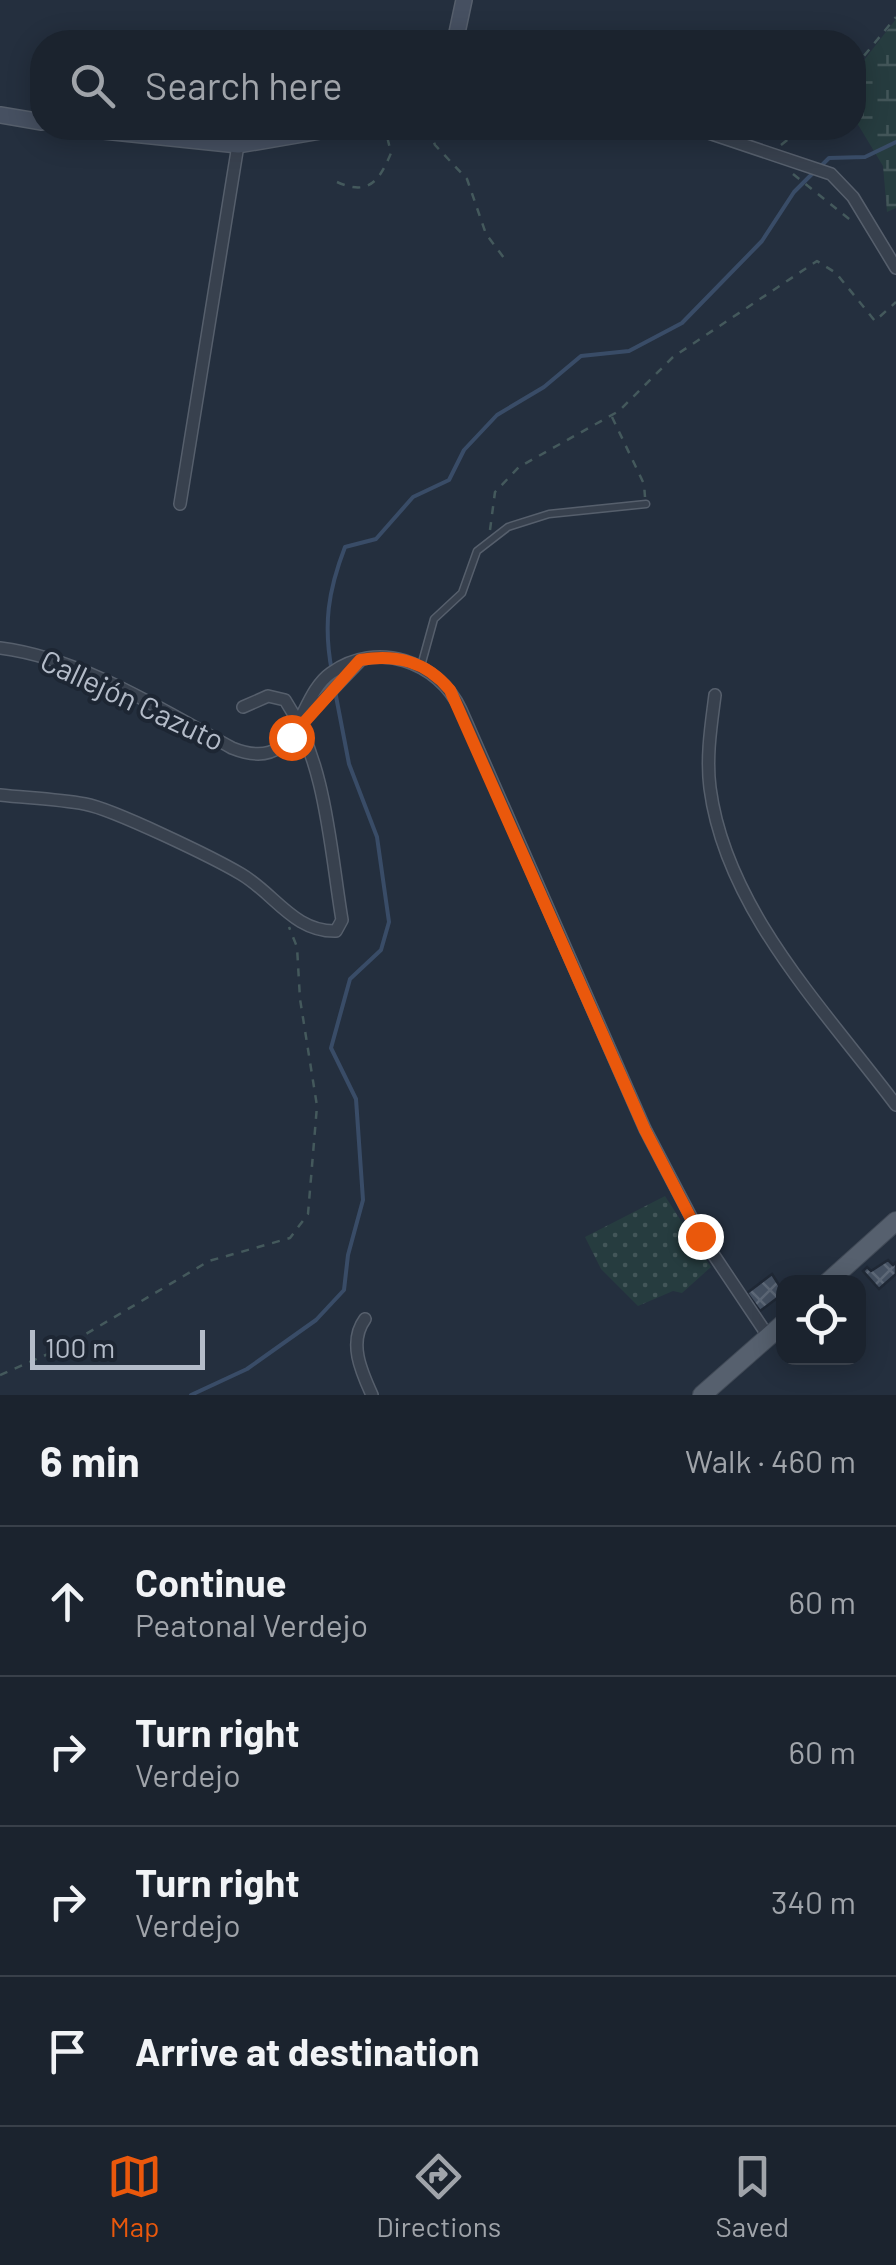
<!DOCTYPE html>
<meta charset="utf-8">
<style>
body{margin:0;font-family:Barlow,sans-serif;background:#242b36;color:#f1f3f6}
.controls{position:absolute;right:30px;bottom:30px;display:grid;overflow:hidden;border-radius:20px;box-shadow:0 5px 25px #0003}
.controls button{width:90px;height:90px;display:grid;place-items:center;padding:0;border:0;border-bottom:2px solid #39404a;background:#1b232e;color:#f1f3f6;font:50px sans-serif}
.scale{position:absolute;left:30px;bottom:25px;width:175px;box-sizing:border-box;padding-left:10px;border:5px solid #b4bcc9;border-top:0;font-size:28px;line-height:35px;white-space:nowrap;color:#b4bcc9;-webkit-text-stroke:8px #1d2633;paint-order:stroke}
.stop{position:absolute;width:30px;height:30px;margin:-22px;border:8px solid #ea580c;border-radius:50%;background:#fff}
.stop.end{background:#ea580c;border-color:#fff;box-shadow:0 2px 10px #0008}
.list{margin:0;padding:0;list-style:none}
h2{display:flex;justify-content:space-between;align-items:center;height:130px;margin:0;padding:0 40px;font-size:42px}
h2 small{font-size:32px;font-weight:400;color:#a0a4aa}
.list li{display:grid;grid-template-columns:65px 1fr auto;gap:30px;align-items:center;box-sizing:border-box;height:150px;padding:0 40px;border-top:2px solid #39404a}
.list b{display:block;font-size:38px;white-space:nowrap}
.list p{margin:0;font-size:32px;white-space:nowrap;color:#a0a4aa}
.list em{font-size:32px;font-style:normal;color:#a0a4aa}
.icon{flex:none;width:55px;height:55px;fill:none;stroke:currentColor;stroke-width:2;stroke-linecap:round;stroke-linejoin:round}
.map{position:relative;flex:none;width:896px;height:1395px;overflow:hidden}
.search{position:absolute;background:#1b232e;box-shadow:0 5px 25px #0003;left:30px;right:30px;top:30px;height:110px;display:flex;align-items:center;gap:25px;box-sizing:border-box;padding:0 35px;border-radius:40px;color:#a0a4aa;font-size:38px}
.sheet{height:730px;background:#1b232e}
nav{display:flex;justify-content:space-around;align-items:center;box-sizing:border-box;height:140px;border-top:2px solid #39404a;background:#1b232e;font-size:28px;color:#a0a4aa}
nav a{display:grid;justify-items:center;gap:5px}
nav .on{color:#ea580c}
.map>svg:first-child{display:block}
</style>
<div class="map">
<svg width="896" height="1395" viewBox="0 0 896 1395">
<defs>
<pattern id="grass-dots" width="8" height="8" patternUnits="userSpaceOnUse" patternTransform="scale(2.5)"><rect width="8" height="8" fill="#263c3f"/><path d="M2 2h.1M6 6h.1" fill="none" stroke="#435659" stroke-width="1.8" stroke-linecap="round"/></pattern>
<pattern id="wetland-marsh" width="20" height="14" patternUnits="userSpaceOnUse" patternTransform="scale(2.5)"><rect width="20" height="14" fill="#263c3f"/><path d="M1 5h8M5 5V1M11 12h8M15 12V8" fill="none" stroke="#435659"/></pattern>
<pattern id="building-cross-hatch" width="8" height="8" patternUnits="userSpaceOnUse" patternTransform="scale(2.5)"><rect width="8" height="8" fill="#455162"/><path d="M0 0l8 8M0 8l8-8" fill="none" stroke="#5d6877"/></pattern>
</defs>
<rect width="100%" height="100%" fill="#242f3e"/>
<!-- grass -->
<path fill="url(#grass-dots)" d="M665,1196l46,71 -29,26 -9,-2 -35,15 -37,-37 -16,-32z"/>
<!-- wetland -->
<path fill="url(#wetland-marsh)" d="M896,19v189l-9,4 -4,-46 -29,-48v-45z"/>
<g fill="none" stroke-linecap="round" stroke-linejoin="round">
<!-- stream -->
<path stroke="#394c67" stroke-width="4" d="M821,166l8,-8 36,-1 31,-15
M332,672c-9,-47 -4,-81 13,-125l31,-8 37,-42 36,-17 15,-30 33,-35 47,-28 37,-31 48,-5 53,-28 80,-82 32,-49 20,-20
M191,1395l56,-26 69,-49 28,-30 4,-35 15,-55 -7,-101 -25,-51 19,-69 31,-29 8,-28 -12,-85 -28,-73 -14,-73"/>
</g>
<!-- building -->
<path fill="url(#building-cross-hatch)" stroke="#1f2835" stroke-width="2.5" d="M888,1260l5,5 3,-3v12l-17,15 -16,-18 4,-4 4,4z
M772,1274l12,19 -24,18 -13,-18z"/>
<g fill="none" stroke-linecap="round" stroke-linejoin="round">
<!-- lane casing -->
<g stroke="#565f6c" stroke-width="9">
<path id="lane" d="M421,666l13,-47 28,-26 15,-42 31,-24 41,-13 97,-10"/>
</g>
<!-- street casing -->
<g stroke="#565f6c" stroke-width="14">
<path id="street" d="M694,128l137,46 22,23 43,71
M180,504l58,-359
M0,648c80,10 161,61 232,100 69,28 63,-50 99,-75 46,-33 107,-12 130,37l184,419 56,107 67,100
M715,695c-4,31 -9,62 -5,93 16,122 115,222 186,317
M310,713l50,-52
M0,795c28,3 57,4 85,9 28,5 129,54 156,70 34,20 53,58 95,57l6,-11c-12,-73 -16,-158 -57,-220l-17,-4 -25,11
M365,1319c-17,23 -4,52 7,76"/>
</g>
<!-- secondary casing -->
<g stroke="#565f6c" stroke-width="18">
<path id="secondary" d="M455,42l9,-42
M0,115l42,7
M75,128l163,17 100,-17"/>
</g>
<!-- primary casing -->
<g stroke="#414a57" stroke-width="20">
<path id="primary" d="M828,1282l68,-61
M702,1395l82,-72"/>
</g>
<!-- path -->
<path stroke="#44595c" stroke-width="2.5" stroke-dasharray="8 8" stroke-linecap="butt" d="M854,68l42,-51
M428,128l7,17 32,34 19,55 21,28
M781,145l21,-17
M793,174l61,49
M337,182c31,14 42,0 54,-29l-6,-25
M612,417l32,67 1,13
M490,530l5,-38 24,-25 100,-56 54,-54 144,-96 19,12 39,48 21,-19
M0,1375l64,-28 145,-86 81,-23 18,-24 9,-108 -17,-107 -3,-52 -8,-20"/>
<!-- lane -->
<use href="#lane" stroke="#38414e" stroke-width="6"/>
<!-- street -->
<use href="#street" stroke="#38414e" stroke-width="11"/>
<!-- secondary -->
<use href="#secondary" stroke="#465061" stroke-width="15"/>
<!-- primary -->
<use href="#primary" stroke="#56606e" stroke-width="18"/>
</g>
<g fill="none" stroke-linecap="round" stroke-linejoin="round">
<!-- route -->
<path stroke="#ea580c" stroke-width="12" d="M291,737l69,-77c36,-6 66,1 90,30l195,440 55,106"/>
</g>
<g text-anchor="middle" stroke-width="8" stroke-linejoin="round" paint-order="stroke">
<!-- street labels -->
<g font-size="30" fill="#b4bcc9" stroke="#1d2633">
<text transform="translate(132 701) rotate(25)" y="10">Callejón Cazuto</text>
</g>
</g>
</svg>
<div class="controls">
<button><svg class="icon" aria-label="locate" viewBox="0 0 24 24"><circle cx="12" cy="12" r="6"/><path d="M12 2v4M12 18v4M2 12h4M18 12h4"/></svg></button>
</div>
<div class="scale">100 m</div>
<div class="stop" style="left:291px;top:737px"></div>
<div class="stop end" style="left:700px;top:1236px"></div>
<div class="search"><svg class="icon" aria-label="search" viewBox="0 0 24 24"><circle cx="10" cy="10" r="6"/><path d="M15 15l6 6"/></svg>Search here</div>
</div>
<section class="sheet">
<h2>6 min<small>Walk · 460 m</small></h2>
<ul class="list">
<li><svg class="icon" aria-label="ahead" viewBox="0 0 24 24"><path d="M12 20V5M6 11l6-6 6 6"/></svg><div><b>Continue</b><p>Peatonal Verdejo</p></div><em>60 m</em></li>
<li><svg class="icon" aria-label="right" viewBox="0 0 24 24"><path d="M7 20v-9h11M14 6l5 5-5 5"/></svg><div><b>Turn right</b><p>Verdejo</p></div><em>60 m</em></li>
<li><svg class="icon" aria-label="right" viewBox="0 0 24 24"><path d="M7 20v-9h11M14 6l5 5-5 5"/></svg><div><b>Turn right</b><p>Verdejo</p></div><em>340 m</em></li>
<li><svg class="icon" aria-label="arrive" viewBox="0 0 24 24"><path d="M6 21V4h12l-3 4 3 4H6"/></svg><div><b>Arrive at destination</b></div></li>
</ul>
</section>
<nav>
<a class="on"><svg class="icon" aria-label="map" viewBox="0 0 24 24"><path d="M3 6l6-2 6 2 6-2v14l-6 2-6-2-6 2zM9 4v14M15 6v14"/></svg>Map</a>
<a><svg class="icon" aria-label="directions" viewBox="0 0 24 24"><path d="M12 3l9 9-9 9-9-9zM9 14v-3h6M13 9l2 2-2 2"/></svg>Directions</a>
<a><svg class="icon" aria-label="saved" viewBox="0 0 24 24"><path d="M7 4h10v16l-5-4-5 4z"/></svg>Saved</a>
</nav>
